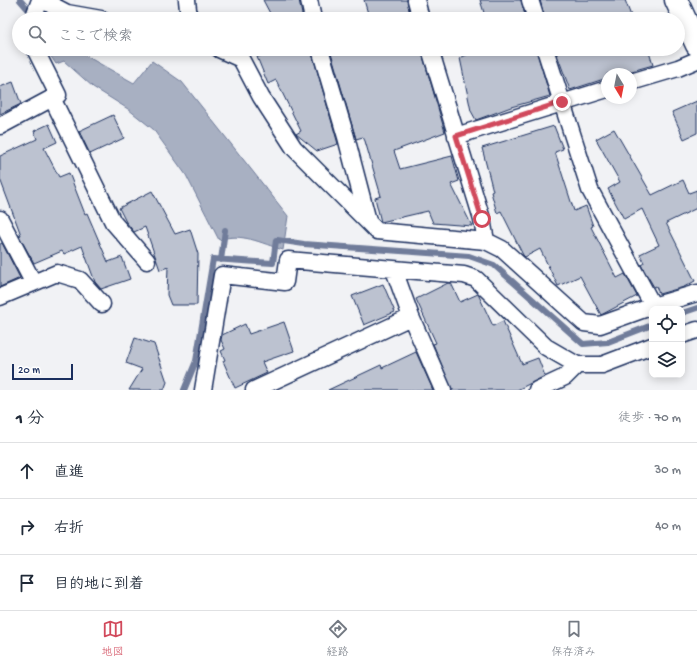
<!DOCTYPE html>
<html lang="ja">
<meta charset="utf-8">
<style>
body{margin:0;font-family:"Gochi Hand","Klee One",sans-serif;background:#f2f2f3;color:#1f2937}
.controls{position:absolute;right:12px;bottom:12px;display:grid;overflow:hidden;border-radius:8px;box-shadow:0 2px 10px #0003}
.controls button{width:36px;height:36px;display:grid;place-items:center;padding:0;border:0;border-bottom:1px solid #e0e1e3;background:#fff;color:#1f2937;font:20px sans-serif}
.compass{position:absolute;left:601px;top:68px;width:36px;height:36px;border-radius:50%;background:#fff;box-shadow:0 2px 10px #0003;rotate:170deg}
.scale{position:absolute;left:12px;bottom:10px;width:61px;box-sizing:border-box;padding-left:4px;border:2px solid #1b2f5e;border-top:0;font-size:11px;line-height:14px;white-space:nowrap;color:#1b2f5e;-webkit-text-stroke:3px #fff;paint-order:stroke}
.stop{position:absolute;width:12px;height:12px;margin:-9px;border:3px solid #d1495b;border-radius:50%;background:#fff}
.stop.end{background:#d1495b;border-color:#fff;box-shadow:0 1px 4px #0008}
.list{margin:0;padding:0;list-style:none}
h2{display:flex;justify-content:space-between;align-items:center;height:52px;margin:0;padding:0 16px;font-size:17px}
h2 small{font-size:13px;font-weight:400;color:#747a83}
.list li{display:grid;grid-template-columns:26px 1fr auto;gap:12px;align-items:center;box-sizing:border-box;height:56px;padding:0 16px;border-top:1px solid #e0e1e3}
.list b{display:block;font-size:15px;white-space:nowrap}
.list em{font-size:13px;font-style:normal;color:#747a83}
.icon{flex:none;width:22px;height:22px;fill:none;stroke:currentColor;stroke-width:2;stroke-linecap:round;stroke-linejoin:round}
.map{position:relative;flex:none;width:697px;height:390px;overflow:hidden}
.search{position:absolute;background:#fff;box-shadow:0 2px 10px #0003;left:12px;right:12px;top:12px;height:44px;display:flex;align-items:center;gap:10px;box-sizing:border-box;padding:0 14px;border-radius:22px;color:#747a83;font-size:15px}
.sheet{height:220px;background:#fff}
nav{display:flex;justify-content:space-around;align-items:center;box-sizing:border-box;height:56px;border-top:1px solid #e0e1e3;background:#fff;font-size:11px;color:#747a83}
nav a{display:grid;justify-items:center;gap:2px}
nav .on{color:#d1495b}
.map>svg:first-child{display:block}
</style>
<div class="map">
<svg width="697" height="390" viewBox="0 0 697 390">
<rect width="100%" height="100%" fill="#f1f2f5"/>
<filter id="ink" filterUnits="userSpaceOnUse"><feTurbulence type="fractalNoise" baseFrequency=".025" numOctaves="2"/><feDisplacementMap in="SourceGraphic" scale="8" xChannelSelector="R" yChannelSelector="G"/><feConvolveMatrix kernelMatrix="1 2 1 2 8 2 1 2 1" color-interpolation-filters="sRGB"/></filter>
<g filter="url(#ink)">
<!-- water -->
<path fill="#a8b0c2" stroke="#707c9a" d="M46,49h34l-1,3 55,31 18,-22 30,21 106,134 -5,34c-22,-7 -42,-18 -64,-10l-33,-65 -33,-46 -25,-20 -35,-22 -29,-26 -8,3z"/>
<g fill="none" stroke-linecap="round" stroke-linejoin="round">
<!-- stream -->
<path stroke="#707c9a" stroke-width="6" d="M20,0l13,15
M277,240l27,4 165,12 25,9 89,79 25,-2 44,-17
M221,260l4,-30
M682,313l15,-5
M184,390l12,-29 17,-102 60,4 3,-23"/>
</g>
<!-- building -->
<path fill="#bcc2d0" stroke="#1b2f5e" d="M263,0h36l4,19h-30z
M364,0h43l4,19h-49l7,-2z
M480,0h41l5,19h-43l-1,-3h3z
M540,0h85l6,16 -8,3h-78z
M280,49h31l27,95 -21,7 -21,-17 5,-3 -25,-51 -8,4 -11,-27z
M330,49h91l24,83 -51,19 6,18 52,-13 7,25 -8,3 21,42 -39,-3 -5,-12 -47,11 -6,-24 6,-2 -16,-55 -2,-4 -7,2z
M479,49h57l14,47 -39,11 -35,13 -5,-9 -11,-53z
M555,49h93l5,16 -32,9h-14v4l-37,12z
M13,82l8,22 -21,10v-27z
M697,101v32l-13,6 -12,-27z
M113,115l11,23 -34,16 -11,-23z
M49,124l8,18 -13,6 15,29 10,-4 16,41 2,-1 21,49 14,-5 8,22 -29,10 -6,-7 -13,-36 -18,8 -2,-3 -28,12 -15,-27 2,-1 -21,-56v-23l37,-17 -3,-8z
M554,126l9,23 -8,3 19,59 12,-5 7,20 -2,1 26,51 8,-4 12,22 -36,19 -21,-39 -22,10 -18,-37 -15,8 -2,-2 -22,-44 -4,2 -6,-21 2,-1 -11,-43z
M614,129l38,66 31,-15 6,13 8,-3v18l-31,15 29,58 -11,6 -25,7 -3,-8 -2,1 -13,-22 3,-2 -4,-9 19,-9 -17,-36 -18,10 -16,-30 12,-7 -24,-43z
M152,191l23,43 15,-5 8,25 -1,51h-26l-4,-10 1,-28 -8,3 -15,-43 -11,5 -8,-10 -7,-14z
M2,243l18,35 -20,9v-43z
M448,283h3l9,19 18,-8 15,32 10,-5 19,43 16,-6 7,18 -28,14h-65l-19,-46 3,-1 -20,-44z
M383,284l12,28 -31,13 -12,-29z
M284,322l10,29 -32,11 5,11 -32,15 -12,-27 2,-1 -4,-9 4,-2 -4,-9 1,-5 23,-11 4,10z
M135,338l19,6 13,38 -3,8h-35l13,-21 -16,-6z
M416,352l17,38h-105l53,-25 1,3z"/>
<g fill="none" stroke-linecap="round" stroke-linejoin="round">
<!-- minor casing -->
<g stroke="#1b2f5e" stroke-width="19">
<path id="minor" d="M42,0l25,13 34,6
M187,0l2,19
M309,0l4,19
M416,0l5,19
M530,0l6,19
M33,19l7,-19
M219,49l22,10 20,38 33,51 83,83 109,10 16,8 82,74 16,2 53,-19 44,-13
M320,49l26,88 22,84
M430,49l52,170 4,22
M545,49l45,141 63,116
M631,82l47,-14 19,-8
M52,98l61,124 34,39
M0,126l58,-31 -23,-46
M456,136l151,-47
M0,219l33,63
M394,270l17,47 32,73
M0,297l57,-24 23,7 22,24
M682,335l15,-5
M203,390l19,-115 63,7 3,-22 176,15 12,4 70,68 31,18h25l50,-19
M254,390l157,-73
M537,390l28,-13 12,-12"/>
</g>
<!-- trunk casing -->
<g stroke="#1b2f5e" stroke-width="25">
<path id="trunk" d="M676,0l21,45"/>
</g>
<!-- minor -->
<use href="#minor" stroke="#fff" stroke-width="16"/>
<!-- trunk -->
<use href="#trunk" stroke="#fff" stroke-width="22"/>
</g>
</g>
<g fill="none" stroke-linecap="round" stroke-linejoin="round" filter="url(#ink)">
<!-- route -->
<path stroke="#d1495b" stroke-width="5" d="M482,219l-26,-83 106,-34"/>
</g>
</svg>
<div class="controls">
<button><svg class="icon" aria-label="locate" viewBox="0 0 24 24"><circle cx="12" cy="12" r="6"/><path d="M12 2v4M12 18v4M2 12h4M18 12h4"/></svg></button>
<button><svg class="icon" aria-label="layers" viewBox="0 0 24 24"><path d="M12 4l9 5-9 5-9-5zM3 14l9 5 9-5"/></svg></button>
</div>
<svg class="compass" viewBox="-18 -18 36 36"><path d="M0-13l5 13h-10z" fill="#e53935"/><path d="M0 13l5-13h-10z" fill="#747a83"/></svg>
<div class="scale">20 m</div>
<div class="stop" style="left:482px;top:219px"></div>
<div class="stop end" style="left:562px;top:102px"></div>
<div class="search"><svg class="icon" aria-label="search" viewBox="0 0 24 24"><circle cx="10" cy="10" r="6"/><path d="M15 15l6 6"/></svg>ここで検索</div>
</div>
<section class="sheet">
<h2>1 分<small>徒歩 · 70 m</small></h2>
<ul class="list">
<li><svg class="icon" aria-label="ahead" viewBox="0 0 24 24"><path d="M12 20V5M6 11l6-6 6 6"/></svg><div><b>直進</b></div><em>30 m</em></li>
<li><svg class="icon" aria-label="right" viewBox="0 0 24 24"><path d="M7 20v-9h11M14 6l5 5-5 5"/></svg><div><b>右折</b></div><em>40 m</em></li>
<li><svg class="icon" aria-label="arrive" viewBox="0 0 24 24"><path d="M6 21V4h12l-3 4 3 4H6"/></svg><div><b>目的地に到着</b></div></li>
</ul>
</section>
<nav>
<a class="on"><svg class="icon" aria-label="map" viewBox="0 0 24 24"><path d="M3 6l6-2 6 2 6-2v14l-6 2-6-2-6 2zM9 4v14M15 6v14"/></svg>地図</a>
<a><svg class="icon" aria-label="directions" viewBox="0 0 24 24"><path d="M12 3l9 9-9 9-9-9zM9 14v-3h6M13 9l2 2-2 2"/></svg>経路</a>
<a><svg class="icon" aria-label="saved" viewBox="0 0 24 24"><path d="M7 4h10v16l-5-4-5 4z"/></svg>保存済み</a>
</nav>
